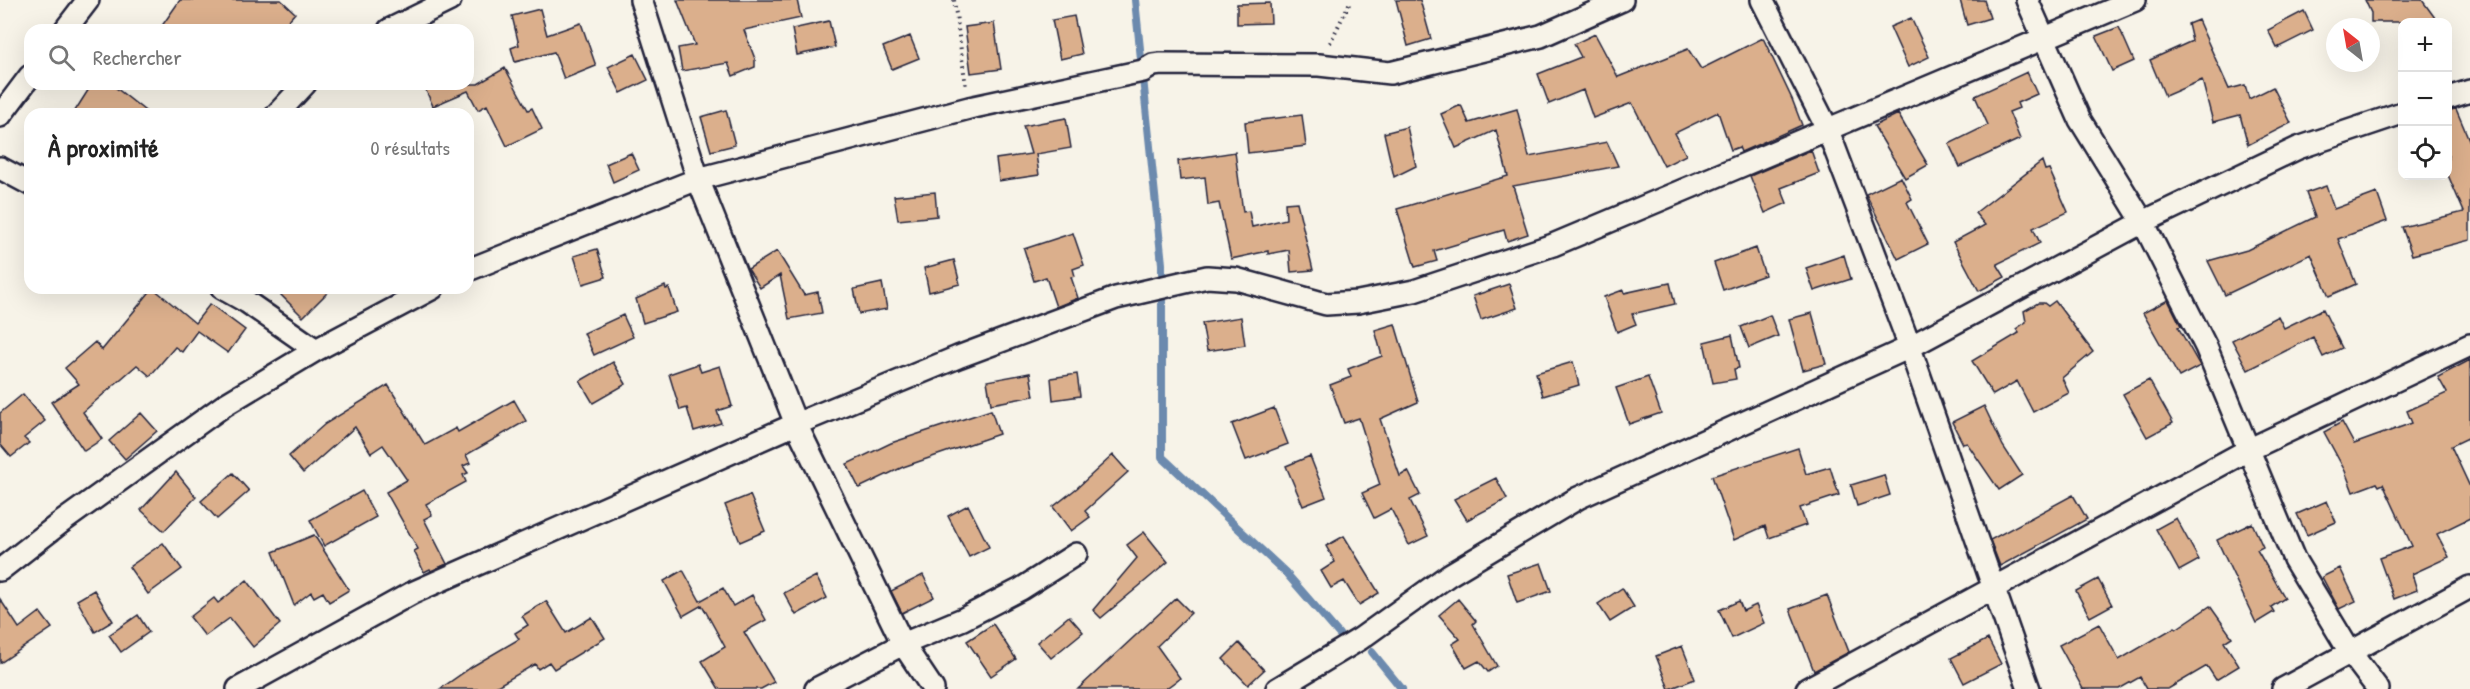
<!DOCTYPE html>
<html lang="fr">
<meta charset="utf-8">
<style>
body{margin:0;font-family:"Patrick Hand",sans-serif;background:#f6f6f6;color:#222}
.controls{position:absolute;right:18px;top:18px;display:grid;overflow:hidden;border-radius:12px;box-shadow:0 6px 24px #0002}
.controls button{width:54px;height:54px;display:grid;place-items:center;padding:0;border:0;border-bottom:2px solid #e0e0e0;background:#fff;color:#222;font:30px sans-serif}
.compass{position:absolute;left:2326px;top:18px;width:54px;height:54px;border-radius:50%;background:#fff;box-shadow:0 6px 24px #0002;rotate:329deg}
.list{margin:0;padding:0;list-style:none}
h2{display:flex;justify-content:space-between;align-items:center;height:78px;margin:0;padding:0 24px;font-size:26px}
h2 small{font-size:20px;font-weight:400;color:#767676}
.icon{flex:none;width:33px;height:33px;fill:none;stroke:currentColor;stroke-width:2;stroke-linecap:round;stroke-linejoin:round}
.map{position:relative;flex:none;width:2470px;height:689px;overflow:hidden}
.search{position:absolute;background:#fff;box-shadow:0 6px 24px #0002;left:24px;top:24px;width:450px;height:66px;display:flex;align-items:center;gap:15px;box-sizing:border-box;padding:0 21px;border-radius:18px;color:#767676;font-size:22px}
.panel{position:absolute;background:#fff;box-shadow:0 6px 24px #0002;left:24px;top:108px;width:450px;height:186px;border-radius:18px}
.map>svg:first-child{display:block}
</style>
<div class="map">
<svg width="2470" height="689" viewBox="0 0 2470 689">
<rect width="100%" height="100%" fill="#f7f3e8"/>
<filter id="ink" filterUnits="userSpaceOnUse"><feTurbulence type="fractalNoise" baseFrequency=".0167" numOctaves="2"/><feDisplacementMap in="SourceGraphic" scale="12" xChannelSelector="R" yChannelSelector="G"/><feConvolveMatrix kernelMatrix="1 2 1 2 8 2 1 2 1" color-interpolation-filters="sRGB"/></filter>
<g filter="url(#ink)">
<g fill="none" stroke-linecap="round" stroke-linejoin="round">
<!-- stream -->
<path stroke="#6c8aae" stroke-width="8" d="M1135,0l27,264v193l124,116 53,61
M1372,652l30,37"/>
</g>
<!-- building -->
<path fill="#dbaf8c" stroke="#22223b" stroke-width="1.5" d="M180,0h101l14,13 -15,17h-121z
M677,0h120l4,18 -57,12 11,29v8l-22,9 -5,-13 -46,8 -4,-23 17,-3z
M1396,0h24l11,39 -23,7z
M1960,0h24l6,18 -23,7z
M2365,0h57l16,22h-67v-9z
M1270,3l1,20 -34,1v-20z
M540,9l7,26 34,-12 15,43 -32,13 -10,-27 -39,10 -4,-14 8,-3 -7,-29z
M2304,11l9,19 -36,18 -9,-18z
M1074,16l8,38 -22,5 -8,-39z
M1911,18l18,39 -21,10 -18,-40z
M2198,20l31,69 16,-4 4,14 24,-12 18,36 -43,22 -8,-30 -27,7 -11,-42 -37,16 -15,-36 42,-19 -4,-17z
M829,21l6,26 -38,8 -5,-26z
M994,23l7,46 -30,4 -6,-46z
M2119,27l15,34 -22,10 -16,-35z
M1595,34l23,43 70,-28 13,20 62,-31 29,61 10,26 -61,27 -2,-5 -8,3 -13,-38 -43,21 11,22 -22,11 -32,-63 -39,15 -10,-28 -34,14 -11,-30 43,-17 -7,-13z
M910,36l9,22 -27,11 -9,-22z
M635,54l13,26 -27,13 -13,-26z
M505,68l23,42 4,-2 10,21 -35,17 -20,-41 -9,5 -10,-19 -35,15 -10,-22h55z
M2027,72l10,22 -20,9 2,5 -10,4 11,27 -60,28 -11,-23 39,-19 -13,-29z
M92,84h19l38,30h-76z
M1461,105l8,18 48,-14 12,48 78,-15 11,24 -105,20 15,48 -21,7 -3,-11 -70,21 3,10 -22,6 -18,-58 111,-33 -12,-46 -40,18 -15,-34z
M2456,109l14,33v98l-58,15 -10,-28 62,-15 -16,-37v-65z
M726,110l9,35 -24,6 -10,-34z
M1898,114l30,51 -23,13 -31,-52z
M1302,115l4,31 -58,7 -3,-31z
M1066,118l5,30 -35,6 3,21 -40,6 -3,-22 35,-5 -8,-28z
M1407,127l9,39 -22,11 -10,-44z
M1811,150l8,23 -38,15 6,15 -22,10 -15,-37z
M1235,152l8,60 6,-1 3,16 34,-8 -1,-16 12,-1 16,68 -22,2 -2,-22 -21,4v-3l-37,8 -12,-56 -11,2 -3,-28 -25,3 -2,-19z
M631,153l8,17 -26,12 -7,-18z
M2042,161l3,9 4,-1 19,43 -35,16 7,15 -43,21 8,13 -26,14 -26,-49 32,-17 -10,-12z
M1901,177l11,22 -5,3 21,42 -30,15 -32,-65z
M2326,186l8,23 43,-16 10,28 -49,18 18,45 -27,12 -18,-42 -86,41 -17,-34 39,-11 68,-33 -9,-24z
M935,192l2,24 -39,4 -4,-24z
M1073,233l11,32 -11,4 2,7 -4,1 7,21 -22,9 -10,-30 -12,4 -10,-32z
M1756,248l9,27 -42,15 -9,-27z
M597,249l9,28 -23,7 -9,-28z
M777,251l27,44 14,-3 4,21 -33,6 -9,-44 -20,13 -12,-19z
M1844,255l7,24 -37,12 -8,-23z
M954,260l6,24 -31,8 -5,-24z
M882,283l5,26 -28,5 -5,-25z
M1670,283l5,21 -43,10 4,10 -19,8 -13,-35 19,-7 1,3z
M1509,284l8,24 -36,12 -8,-24z
M665,286l1,3 3,-1 8,24 -34,11 -7,-24z
M153,288l42,35 15,-19 35,26 -17,23 -31,-22 -15,21 -7,-5 -25,29 -13,-11 -54,47 19,27 -18,12 -33,-49 28,-18 -14,-16 30,-26 7,8z
M274,288h58l-29,29z
M2168,300l13,26 -3,1 22,39 -21,11 -36,-64z
M2055,301l38,51 -31,26 7,15 -36,19 -16,-31 -24,14 -21,-34 47,-28 -3,-4 10,-7 -2,-11 14,-8h6l4,3z
M2323,309l19,39 -19,9 -10,-20 -65,33 -16,-30 46,-24 6,12z
M1812,313l14,51 -23,6 -14,-51z
M623,315l10,22 -39,18 -10,-22z
M1770,315l8,21 -29,12 -8,-21z
M1241,317l4,28 -38,6 -5,-28z
M1395,324l23,78 -38,17 20,57 8,-5 12,24 -10,5 18,36 -19,9 -18,-36 -17,9 -12,-25 18,-8 -21,-67 -15,5 -14,-38 21,-8 -3,-8 34,-13 -7,-26z
M1732,335l7,33 -5,1 2,10 -23,4 -9,-41z
M2470,360v77l-19,9 19,41v31l-33,16 12,23 -37,17 5,16 -23,9 -15,-41 33,-12 -29,-62 -4,2 -2,-3 -24,9 -8,-21 -21,-39 18,-10 12,22 58,-21 -5,-12 40,-18 -9,-16z
M613,362l13,22 -33,19 -13,-22z
M1573,362l6,23 -36,11 -7,-23z
M698,364l3,8 19,-6 12,40 -15,5 4,12 -27,8 -7,-23 -7,2 -11,-36z
M1030,373l4,23 -43,8 -4,-23z
M1077,374l3,22 -27,4 -2,-22z
M1648,377l13,36 -32,11 -13,-36z
M2149,380l24,43 -26,14 -24,-43z
M388,385l37,60 31,-17 2,4 56,-32 12,21 -60,34 4,8 -7,3 5,7 -5,2 3,7 -40,22 6,11 -8,4 23,45 -16,7 -1,-2 -6,3 -10,-21 4,-2 -32,-57 21,-12 -24,-35 -12,8 -16,-26 -52,46 -14,-17 36,-32z
M23,394l22,27 -21,17 5,5 -18,14 -11,-13v-31z
M1984,406l19,40 19,29 -23,15 -32,-47 -4,1 -11,-22z
M1274,408l14,36 -42,16 -14,-36z
M991,410l8,24 -96,33 -44,21 -12,-24 44,-21z
M141,413l16,18 -32,28 -16,-18z
M1798,448l8,26 24,-7 9,28 -39,13 6,17 -37,13 -4,-12 -31,14 -22,-64z
M1113,455l15,17 -43,39 5,6 -19,14 -18,-24 24,-19z
M1310,456l16,41 -23,9 -17,-40z
M176,472l20,25 -32,34 -23,-21z
M233,473l16,18 -32,28 -16,-18z
M1884,475l6,20 -33,11 -6,-21z
M1496,478l11,21 -40,21 -13,-21z
M362,491l14,26 -52,29 -14,-26z
M750,495l15,36 -25,11 -15,-37z
M2073,495l14,24 -87,47 -10,-26z
M2327,501l9,21 -29,13 -10,-21z
M968,505l21,42 -20,10 -21,-41z
M2176,518l23,42 -20,11 -23,-42z
M2252,523l11,24 -6,3 28,48 -14,9 3,5 -18,11 -39,-83z
M1144,532l24,30 -67,56 -8,-8 44,-52 -10,-13z
M314,535l35,55 -20,12 -6,-10 -9,5 -3,-5 -17,13 -21,-53z
M1344,536l35,57 -20,12 -15,-24 -13,7 -10,-17 14,-9 -9,-16z
M163,543l19,26 -34,25 -19,-27z
M1541,563l10,28 -34,12 -10,-29z
M2340,568l16,33 -17,8 -17,-32z
M683,570l17,31 23,-13 10,18 19,-11 14,25 -22,12 30,50 -13,7h-42l-17,-28 23,-14 -23,-42 -19,11 -19,-35z
M923,575l11,22 -32,16 -11,-22z
M816,576l11,22 -31,17 -12,-22z
M2098,579l14,26 -22,12 -14,-26z
M247,580l33,44 -27,23 -23,-29 -25,18 -15,-19 24,-19 4,5z
M1622,588l12,19 -24,15 -12,-18z
M94,590l19,31 -18,11 -18,-32z
M1827,595l22,57 -35,19 -24,-62z
M1176,598l15,15 -34,33 23,32 -15,11h-87z
M0,599l19,29 21,-16 12,16 -52,35z
M1458,599l18,22 -3,3 24,42 -9,6 -9,-11 -13,7 -14,-24 8,-5 -21,-24z
M546,601l20,32 26,-16 13,21 -51,31 -5,-7 -11,7 -3,-5 -43,25h-52l33,-23 46,-27 -4,-6 13,-8 -6,-9z
M1739,601l4,10 13,-6 8,18 -32,15 -13,-28z
M2210,606l22,31 -8,5 15,24 -23,14 -9,-14 -39,23h-21l-7,-12 -21,12h-36l-24,-44 40,-21 20,36 56,-33 1,2z
M138,615l11,17 -28,20 -12,-17z
M1069,616l14,16 -32,26 -14,-16z
M993,624l23,35 -25,17 -24,-35z
M1988,639l13,25 -37,19 -13,-25z
M1239,643l25,27 -16,15 -25,-26z
M1682,646l13,33 -26,10 -13,-33z"/>
<g fill="none" stroke-linecap="round" stroke-linejoin="round">
<!-- minor casing -->
<g stroke="#22223b" stroke-width="26">
<path id="minor" d="M641,0l57,179 98,245 107,220 30,45
M1762,0l65,128 77,203 125,358
M2027,0l53,120 63,102 63,125 88,212 56,93 28,37
M65,30l23,-30
M389,30l61,-30
M2448,98l22,-7
M277,114l28,-30
M0,116l30,-40
M0,168l30,16
M468,270l230,-91 271,-71 174,-37 10,-6 8,-1 158,1 71,8 151,-37 81,-36
M222,288l25,14 69,48
M0,570l59,-46 167,-120 90,-54 117,-62
M238,689l174,-96 384,-169 162,-67 158,-59 91,-21 29,2 90,25 32,-2 56,-11 139,-46 582,-245
M816,689l87,-45 60,-25 58,-30 55,-35
M1277,689l83,-50 89,-64 129,-77 330,-150 235,-126 155,-74 104,-35
M1807,689l441,-239 222,-105
M2283,689l187,-102"/>
</g>
<!-- path -->
<path stroke="#22223b" stroke-width="4" stroke-dasharray="1.5 4.5" stroke-linecap="butt" d="M954,0l12,87
M1330,43l21,-43"/>
<!-- minor -->
<use href="#minor" stroke="#f7f3e8" stroke-width="21"/>
</g>
</g>
</svg>
<div class="controls">
<button>+</button>
<button>−</button>
<button><svg class="icon" aria-label="locate" viewBox="0 0 24 24"><circle cx="12" cy="12" r="6"/><path d="M12 2v4M12 18v4M2 12h4M18 12h4"/></svg></button>
</div>
<svg class="compass" viewBox="-18 -18 36 36"><path d="M0-13l5 13h-10z" fill="#e53935"/><path d="M0 13l5-13h-10z" fill="#767676"/></svg>
<div class="search"><svg class="icon" aria-label="search" viewBox="0 0 24 24"><circle cx="10" cy="10" r="6"/><path d="M15 15l6 6"/></svg>Rechercher</div>
<section class="panel">
<h2>À proximité<small>0 résultats</small></h2>
<ul class="list">
</ul>
</section>
</div>
